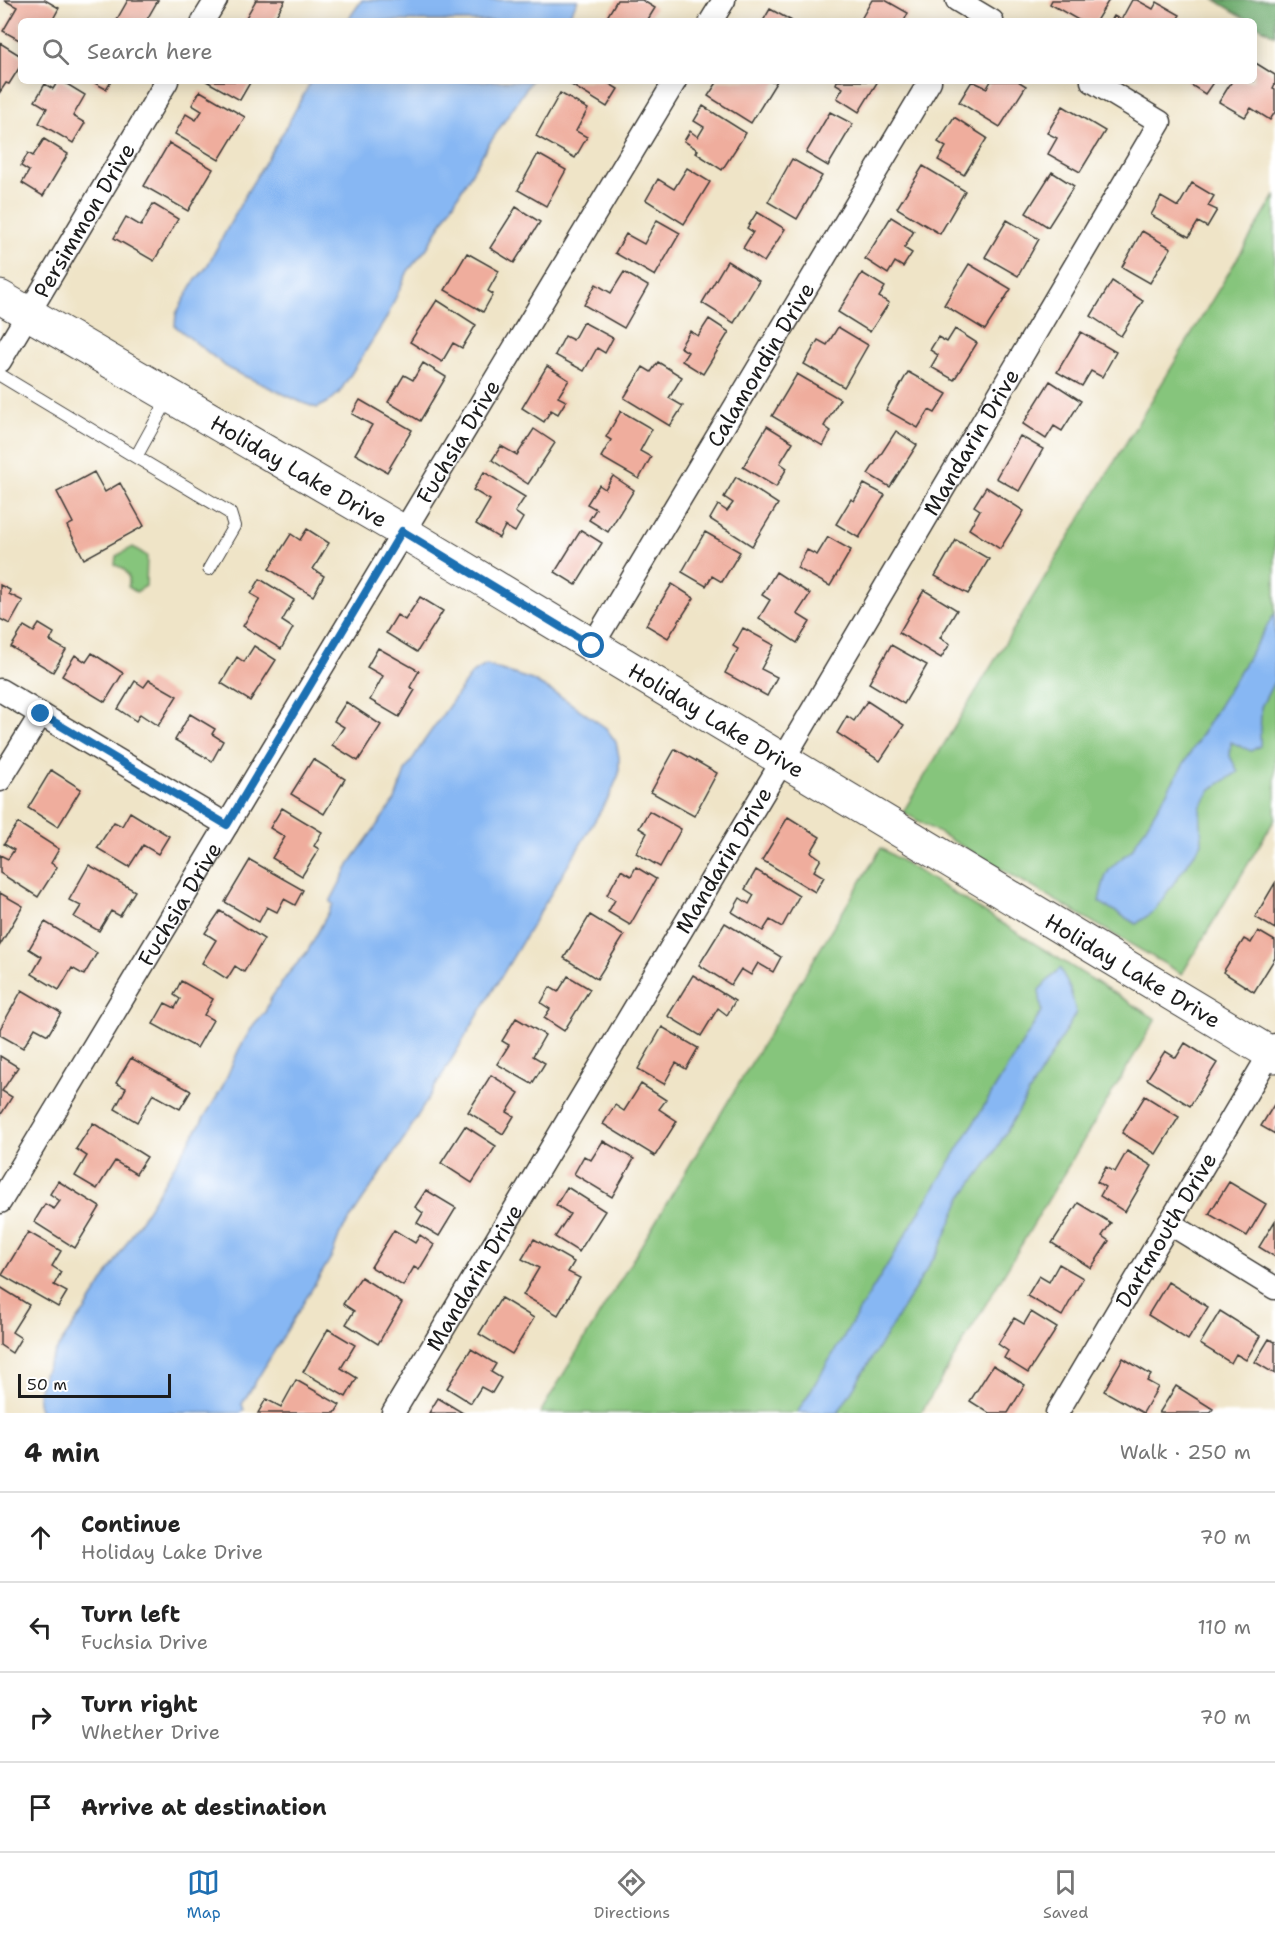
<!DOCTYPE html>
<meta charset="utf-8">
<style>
body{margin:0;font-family:"Shantell Sans",sans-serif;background:#f6f6f6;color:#222}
.scale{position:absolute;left:18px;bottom:15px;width:153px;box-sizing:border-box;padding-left:6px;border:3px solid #1c1c1c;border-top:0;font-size:16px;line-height:21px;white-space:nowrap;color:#1c1c1c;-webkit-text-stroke:4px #fff;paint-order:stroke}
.stop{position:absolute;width:18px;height:18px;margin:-14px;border:4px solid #1f6fb2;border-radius:50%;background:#fff}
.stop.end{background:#1f6fb2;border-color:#fff;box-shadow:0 2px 6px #0008}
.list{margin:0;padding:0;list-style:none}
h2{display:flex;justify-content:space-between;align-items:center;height:78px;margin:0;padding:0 24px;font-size:26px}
h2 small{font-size:20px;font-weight:400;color:#767676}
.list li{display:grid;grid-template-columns:39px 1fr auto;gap:18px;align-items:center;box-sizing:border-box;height:90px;padding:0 24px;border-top:2px solid #e0e0e0}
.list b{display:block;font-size:22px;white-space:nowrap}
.list p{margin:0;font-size:20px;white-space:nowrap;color:#767676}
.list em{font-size:20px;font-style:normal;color:#767676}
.icon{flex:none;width:33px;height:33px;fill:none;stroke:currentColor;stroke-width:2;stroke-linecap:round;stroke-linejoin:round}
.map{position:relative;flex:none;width:1275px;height:1413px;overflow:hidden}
.search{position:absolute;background:#fff;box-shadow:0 3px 15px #0003;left:18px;right:18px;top:18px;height:66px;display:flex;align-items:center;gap:15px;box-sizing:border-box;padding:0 21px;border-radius:9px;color:#767676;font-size:22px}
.sheet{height:438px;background:#fff}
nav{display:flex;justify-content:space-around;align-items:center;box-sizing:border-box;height:84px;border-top:2px solid #e0e0e0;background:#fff;font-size:16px;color:#767676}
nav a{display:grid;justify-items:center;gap:3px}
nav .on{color:#1f6fb2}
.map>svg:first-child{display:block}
</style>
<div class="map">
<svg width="1275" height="1413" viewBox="0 0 1275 1413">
<rect width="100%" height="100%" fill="#fff"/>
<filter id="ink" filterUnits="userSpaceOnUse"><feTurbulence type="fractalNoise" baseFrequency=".0167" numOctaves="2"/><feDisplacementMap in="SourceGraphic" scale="12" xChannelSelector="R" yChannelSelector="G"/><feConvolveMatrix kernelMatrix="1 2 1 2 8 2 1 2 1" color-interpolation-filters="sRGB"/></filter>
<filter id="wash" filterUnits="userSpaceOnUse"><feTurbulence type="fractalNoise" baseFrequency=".008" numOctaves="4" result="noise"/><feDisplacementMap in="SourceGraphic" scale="24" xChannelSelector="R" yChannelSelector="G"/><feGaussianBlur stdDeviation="1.35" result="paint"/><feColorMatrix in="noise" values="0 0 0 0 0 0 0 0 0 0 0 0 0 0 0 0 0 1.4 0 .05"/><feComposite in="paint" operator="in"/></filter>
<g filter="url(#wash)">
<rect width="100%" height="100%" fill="#efe4c7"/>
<!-- green -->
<path fill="#86c57c" stroke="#51704c" stroke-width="1.5" d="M1275,196v623l-93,155 -279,-162z
M133,547l14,9 -1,30 -10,6 -8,-5c3,-11 -1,-18 -13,-22l1,-9z
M881,848l275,171 -235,394h-381z"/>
<!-- forest -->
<path fill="#6caa6c" stroke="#446344" stroke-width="1.5" d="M1215,0h60v36l-21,-13v-2h-4z"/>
<!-- water -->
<path fill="#87b7f3" stroke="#526a88" stroke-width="1.5" d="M362,0h216l-12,21h-219z
M311,81h220l-44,66 -60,101 -19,23 -22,48 -47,74 -9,8 -13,7 -14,-5 -74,-34 -54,-43 1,-12 18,-32 12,-14 41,-76 37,-61z
M1275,613v67l-14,27 -1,39 -9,5 -20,-9 -1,14 8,16 -27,17 -11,19 2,35 -48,68 -18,13 -37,-22c6,-30 7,-33 32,-51z
M486,665l46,15 31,18 43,30 10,14 3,15v17l-10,23 -204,340 -65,97 -8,22 -90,148 2,6 -3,3h-199c-18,-26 29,-84 44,-104l135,-219 18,-41 15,-25 11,-12 6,-14 17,-24 19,-22 26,-48 -3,-2 22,-42 43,-60 10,-29 19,-30 48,-68z
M1060,968l10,21 6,24 -85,145 -29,39 -22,51 -102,165h-41l245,-402 -3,-21z"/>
<g id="blocks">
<!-- building -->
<path fill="#efad9d" d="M4,0h41l14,8 -7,13h-31v20l-18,-10 14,-24z
M128,0h30l-12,21h-30z
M256,0h29l-12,21h-29z
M617,0h25l13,8 -8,13h-34l-6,-4z
M872,0h13l23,13 -4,8h-44z
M1052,0h57l-13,21h-16l-30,-17z
M1132,0h5l16,9 4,-7 23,13 -4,6h-65l3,-5 7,4z
M770,9l22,12h-29z
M0,43l21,13v9l-12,19 -3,-1 -6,9z
M1254,62l21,13v9l-2,4 2,1v23l-5,8 -19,-12 -6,9 -26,-15 13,-21h22z
M58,81h4l23,14 -12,21 12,7 -12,20 -34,-20 8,-15 -12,-7 10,-17 8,5z
M91,81h20l-5,8z
M206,81h45l-11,19z
M569,81h36l13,8 -11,18 -39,-24z
M718,81h59l-26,42 -43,-27z
M837,81h41l-19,31 -22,-14 6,-10 -7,-4z
M972,81l15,7 4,-7h27l8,5 -26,41 -41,-25z
M1185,81h29l-9,13z
M200,91l45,26 -26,43 -44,-26 11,-20 10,6 6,-9 -10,-6z
M560,93l28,16 -12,22 11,6 -12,21 -39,-22z
M703,106l43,27 -24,37 -26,-17 2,-3 -14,-9 6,-10 8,6 6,-10 -10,-6z
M1063,106l42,25 -25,41 -32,-18 9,-16 -10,-5z
M830,112l23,12 -25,42 -22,-13z
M954,117l33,21 -23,37 -26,-15 8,-13 -8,-5z
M44,139l24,15 -25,42 -21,-13 7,-12 -8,-5 7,-13 5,3z
M169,143l44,26 -25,42 -44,-25z
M538,154l28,16 -20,36 -28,-16z
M792,159l30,17 -25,43 -29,-17z
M923,166l42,25 -25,43 -43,-26z
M687,168l23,14 -26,42 -38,-24 12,-21 16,10z
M1052,172l22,14 -26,41 -22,-14z
M1192,183l22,13 -6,10 9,4 -10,17 -9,-5 -9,15 -38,-22 10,-18 17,10z
M153,204l25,15 -24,42 -40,-23 12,-21 15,9z
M516,207l24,15 -26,41 -24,-15z
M757,212l28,17 -21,33 -21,-14 10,-16 -6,-4z
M891,217l23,14 -10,17 8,5 -9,14 -8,-5 -7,12 -23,-15z
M657,220l23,13 -25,43 -40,-23 11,-19 18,10z
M1007,220l32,19 -21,37 -33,-19z
M1142,231l29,17 -21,35 -28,-16z
M467,253l32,18 -11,20 5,3 -10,18 -38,-22z
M727,261l32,20 -25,42 -32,-20z
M969,264l42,25 -26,41 -41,-25z
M624,272l24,14 -24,42 -40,-23 12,-21 15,9z
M862,273l23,14 -6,10 10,6 -19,29 -32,-20z
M1112,281l31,20 -22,35 -30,-20z
M437,300l39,25 -14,23 -9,-5 -11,19 -32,-20z
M709,319l20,13 -26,42 -21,-13 6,-9 -8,-5 10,-16 8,5z
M583,322l30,16 -8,15 -8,-5 -13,23 -29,-16 10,-19 8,4z
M838,327l30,18 -24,42 -40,-23 14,-24 9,5z
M955,329l22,14 -23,37 -23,-13 7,-12 -8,-5 8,-13 9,5z
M1081,332l35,20 -14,25 -11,-6 -9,15 -25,-14z
M658,362l24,15 -13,21 14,8 -13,20 -46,-28 19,-31 8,5z
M423,363l23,14 -26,44 -32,-19 16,-27 9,5z
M547,366l22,14 -11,17 8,4 -8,13 -7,-4 -7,12 -22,-14z
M908,372l39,22 -12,19 -6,-3 -11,18 -32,-18z
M797,374l43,25 -16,27 7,5 -8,15 -51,-30z
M1050,381l31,20 -19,30 -8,-5 -8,13 -23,-15z
M360,400l52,30 -25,42 -32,-18 17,-29 -20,-11z
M621,411l31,18 -12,22 11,6 -12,22 -38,-22 10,-17 -5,-3z
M767,426l26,16 -13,21 7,5 -11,19 -33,-20z
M534,429l21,14 -27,41 -36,-24 9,-14 16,9z
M896,431l21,14 -27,42 -22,-13z
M1020,436l23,13 -24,42 -23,-13z
M94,472l11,20 15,-9 24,43 -60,33 -17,-33 6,-3 -16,-31z
M484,472l41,25 -10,15 8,6 -8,14 -10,-6 -6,12 -23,-14 14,-24 -17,-10z
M613,476l21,14 -26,42 -19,-12 7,-11 -9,-5 12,-19 6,4z
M736,477l42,27 -26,42 -42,-27 8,-14 9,6 6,-8 -9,-6z
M864,484l21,11 -26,43 -23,-14 15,-25 3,2z
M986,487l38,24 -24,38 -31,-20 11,-19 -6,-4z
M307,529l22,14 -16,26 11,7 -11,20 -44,-27 22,-35 9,6z
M581,530l21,13 -26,42 -21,-13z
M705,532l35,20 -18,30 -10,-6 -6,10 -24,-14z
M828,537l23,13 -21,36 -33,-18 10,-18 10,5z
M956,540l33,19 -21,35 -33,-18z
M776,572l34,22 -13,20 13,8 -13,21 -38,-25 11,-18 -8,-5z
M260,579l34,21 -12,21 11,7 -12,21 -38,-23 17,-27 -9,-5z
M672,584l22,14 -26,40 -22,-13z
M0,585l10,5 -1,4 14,7 -13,23 -10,-5z
M924,590l33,20 -17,28 10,6 -9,14 -42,-25z
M420,597l23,14 -26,41 -31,-19 11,-18 8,5z
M39,624l15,9 -4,8 16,9 -13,22 -42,-25 13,-21 10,6z
M743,628l31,17 -13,24 16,8 -10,19 -42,-23 13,-24 -5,-3z
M891,645l36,20 -23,39 -35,-21z
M254,646l22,14 -26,41 -29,-18 16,-26 7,5z
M378,648l41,23 -9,16 5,3 -16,27 -29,-17 13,-24 -16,-9z
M92,653l31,20 -18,29 -43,-26 13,-21 11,7z
M149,680l28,16 -19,30 -18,-12 -4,7 -18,-12 17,-28 9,6z
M867,701l37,24 -24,36 -43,-28 10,-17 7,5z
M346,702l35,23 -23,36 -26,-16 12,-18 -10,-6z
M190,714l25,15 -3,5 11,7 -11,20 -37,-21z
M675,749l42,24 -23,43 -43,-24z
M313,759l32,20 -21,35 -33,-20z
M51,770l30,19 -23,38 -30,-19z
M282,808l40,24 -8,14 5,3 -17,27 -30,-18 13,-21 -15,-9z
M649,811l32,18 -21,38 -24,-14 11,-20 -8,-5z
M130,812l39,24 -11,18 -15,-9 -14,22 -32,-19 17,-26 8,4z
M788,817l32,20 -9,15 10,7 -7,12 10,6 -9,15 -53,-32z
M18,823l41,26 -8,14 6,4 -19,30 -38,-24v-18l8,4 6,-9 -10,-6z
M250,860l53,30 -8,15 -11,-6 -7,13 -10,-5 -8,15 -34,-20z
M89,865l46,26 -15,25 -9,-5 -12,20 -25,-14 7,-11 -12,-6z
M636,867l20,12 -26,46 -22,-13 7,-12 -8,-5 14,-25 10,6z
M756,870l43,26 -17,31 -12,-7 -7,11 -31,-19 8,-14 9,6 5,-9 -9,-6z
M1275,883v46l-20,-12z
M0,893l23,13 -23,39z
M220,911l44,28 -20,33 -9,-6 -8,13 -25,-16 14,-23 -11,-7z
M590,915l34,21 -27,43 -33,-21z
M45,922l52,31 -13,22 -12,-7 -13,22 -27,-16 10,-17 -13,-8z
M725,923l56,34 -8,15 -15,-9 -7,12 -10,-6 -10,16 -32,-20z
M1258,931l17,10v17l-21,34 -31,-20 21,-33 7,4z
M693,975l42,26 -8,14 -9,-7 -17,28 -33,-20z
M568,976l22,13 -26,42 -20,-13 6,-9 -9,-6 9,-16 8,5z
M181,981l32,18 -9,16 9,5 -16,28 -44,-24 12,-21 10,5 5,-9 -6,-4z
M22,990l39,23 -13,22 -13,-7 -12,20 -23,-13v-6z
M516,1018l29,17 -12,21 12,7 -13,21 -35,-20 12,-19 -7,-4z
M662,1027l36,21 -12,21 -10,-6 -12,21 -26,-15z
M1185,1043l32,20 -27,43 -43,-27 18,-28 11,7z
M0,1056l18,11 -16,24 10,6 -12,19z
M131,1058l60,33 -11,18 -27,-15 -16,28 -22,-13 11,-21 -10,-5z
M491,1075l28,18 -12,19 7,4 -11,18 -35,-22z
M641,1084l25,16 -7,9 18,12 -22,35 -52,-32 12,-19 9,6z
M1145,1096l34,21 -23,37 -34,-21z
M1275,1103v31l-14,-8z
M93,1123l54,34 -11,17 -21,-13 -18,28 -22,-13 12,-20 -11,-7z
M465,1126l31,20 -24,37 -31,-20z
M603,1141l31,18 -22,38 -38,-23 10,-18 7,4z
M1127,1151l25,15 -27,46 -25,-16 5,-9 -8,-5 9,-15 9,5z
M58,1181l42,26 -25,41 -41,-26 11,-18 9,5 6,-8 -10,-7z
M1229,1182l37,22 -19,32 -38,-22z
M567,1187l38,24 -26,41 -24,-15 15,-23 -14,-9z
M426,1190l30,18 -17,28 -22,-13 6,-10 -8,-6z
M1078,1203l33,20 -9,13 7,5 -18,27 -39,-25z
M1275,1221v36l-16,-10z
M394,1230l21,13 5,-8 14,10 -15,25 -5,-3 -11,19 -32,-19z
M28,1232l33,19 -9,15 9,6 -7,13 13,7 -9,15 -56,-32z
M534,1239l40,23 -6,10 12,6 -22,37 -35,-20 16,-27 -17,-9z
M1059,1264l24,14 -21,38 -35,-20 12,-20 10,6z
M361,1277l41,26 -24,41 -32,-20 8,-13 -11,-7z
M1168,1282l40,25 -20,33 -40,-25z
M0,1287l29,18 -17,27 9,6 -9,15 -12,-8z
M501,1298l33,20 -22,36 -33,-20z
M1220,1311l40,25 -14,24 -10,-6 -5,9 -31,-19z
M1031,1312l26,16 -29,45 -24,-15 4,-7 -10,-7 16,-26 10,6z
M328,1329l27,16 -14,23 16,10 -11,19 -43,-25z
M1269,1339l6,3v32l-20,-12z
M471,1349l25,15 -5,8 10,6 -9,15 -11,-6 -10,16 -24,-15z
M1123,1358l28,17 -4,6 11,6 -15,26 -39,-22z
M993,1365l32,20 -17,28h-19l-19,-12z
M296,1380l44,25 -5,8h-77l8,-14 15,8z
M1176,1386l37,23 -3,4h-51z
M438,1398l25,15h-34z"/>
</g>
</g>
<g filter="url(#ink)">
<use href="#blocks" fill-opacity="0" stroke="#3c3a36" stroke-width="1.5"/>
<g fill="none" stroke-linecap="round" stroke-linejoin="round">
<!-- lane casing -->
<g stroke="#3c3a36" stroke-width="14">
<path id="lane" d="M0,375l136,82
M169,397l-33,60 94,56 4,13 -25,43"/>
</g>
<!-- street casing -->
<g stroke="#3c3a36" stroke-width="25">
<g id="street">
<path d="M957,0l35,21"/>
<path d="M203,21l13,-21"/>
<path d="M711,21l13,-21"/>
<path id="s1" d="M0,361l167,-280"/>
<path id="s2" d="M592,646l338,-565"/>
<path d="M0,690l227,135"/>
<path d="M0,780l41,-66"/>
<path id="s3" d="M0,1202l675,-1121"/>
<path d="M1169,1223l106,65"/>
<path id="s4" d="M393,1413l390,-653 377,-638 -68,-41"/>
<path id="s5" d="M1057,1413l218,-368"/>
</g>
</g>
<!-- secondary casing -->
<g stroke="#3c3a36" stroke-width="35">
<g id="secondary">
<path id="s6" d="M0,297l402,234 873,525"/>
</g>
</g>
<!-- lane -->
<use href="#lane" stroke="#fff" stroke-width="12"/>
<!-- street -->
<use href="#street" stroke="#fff" stroke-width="22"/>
<!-- secondary -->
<use href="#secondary" stroke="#fff" stroke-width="33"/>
</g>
</g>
<g fill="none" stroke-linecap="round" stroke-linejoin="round" filter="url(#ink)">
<!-- route -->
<path stroke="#1f6fb2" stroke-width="8" d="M41,714l186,111 175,-294 190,115"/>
</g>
<g text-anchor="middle" stroke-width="6" stroke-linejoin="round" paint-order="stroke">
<!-- street labels -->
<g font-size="22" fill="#1c1c1c" stroke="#fff">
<text dy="8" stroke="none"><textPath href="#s1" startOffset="164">Persimmon Drive</textPath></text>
<text dy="8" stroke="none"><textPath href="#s2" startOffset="328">Calamondin Drive</textPath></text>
<text dy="8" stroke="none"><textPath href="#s3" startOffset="888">Fuchsia Drive</textPath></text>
<text dy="8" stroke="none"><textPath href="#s4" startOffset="1130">Mandarin Drive</textPath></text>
<text dy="8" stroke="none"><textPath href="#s6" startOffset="346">Holiday Lake Drive</textPath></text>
<text dy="8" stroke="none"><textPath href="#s6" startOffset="832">Holiday Lake Drive</textPath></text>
<text dy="8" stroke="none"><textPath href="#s4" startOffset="644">Mandarin Drive</textPath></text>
<text dy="8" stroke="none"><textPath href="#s3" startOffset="348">Fuchsia Drive</textPath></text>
<text dy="8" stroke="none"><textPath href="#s6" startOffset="1318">Holiday Lake Drive</textPath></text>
<text dy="8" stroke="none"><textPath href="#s5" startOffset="213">Dartmouth Drive</textPath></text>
<text dy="8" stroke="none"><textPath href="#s4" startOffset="158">Mandarin Drive</textPath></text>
</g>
</g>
</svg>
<div class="scale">50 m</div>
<div class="stop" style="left:592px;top:646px"></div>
<div class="stop end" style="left:41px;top:714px"></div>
<div class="search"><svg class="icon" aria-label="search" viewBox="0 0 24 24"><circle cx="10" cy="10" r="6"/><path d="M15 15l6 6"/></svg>Search here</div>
</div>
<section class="sheet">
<h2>4 min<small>Walk · 250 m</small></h2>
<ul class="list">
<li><svg class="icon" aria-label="ahead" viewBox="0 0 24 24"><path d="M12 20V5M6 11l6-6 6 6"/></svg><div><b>Continue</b><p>Holiday Lake Drive</p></div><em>70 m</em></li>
<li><svg class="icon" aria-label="left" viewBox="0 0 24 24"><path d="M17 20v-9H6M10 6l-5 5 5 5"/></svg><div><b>Turn left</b><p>Fuchsia Drive</p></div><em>110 m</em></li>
<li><svg class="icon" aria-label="right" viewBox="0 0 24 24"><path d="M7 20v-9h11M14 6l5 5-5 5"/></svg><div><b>Turn right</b><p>Whether Drive</p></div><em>70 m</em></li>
<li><svg class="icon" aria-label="arrive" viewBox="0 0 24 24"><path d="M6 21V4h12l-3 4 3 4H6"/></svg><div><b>Arrive at destination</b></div></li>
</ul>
</section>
<nav>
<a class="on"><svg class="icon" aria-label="map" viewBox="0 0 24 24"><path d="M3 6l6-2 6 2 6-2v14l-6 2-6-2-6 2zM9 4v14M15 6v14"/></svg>Map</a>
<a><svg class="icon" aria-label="directions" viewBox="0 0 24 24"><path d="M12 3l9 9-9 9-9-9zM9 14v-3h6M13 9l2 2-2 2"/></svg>Directions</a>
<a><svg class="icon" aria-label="saved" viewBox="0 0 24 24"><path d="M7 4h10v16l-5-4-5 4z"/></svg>Saved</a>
</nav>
